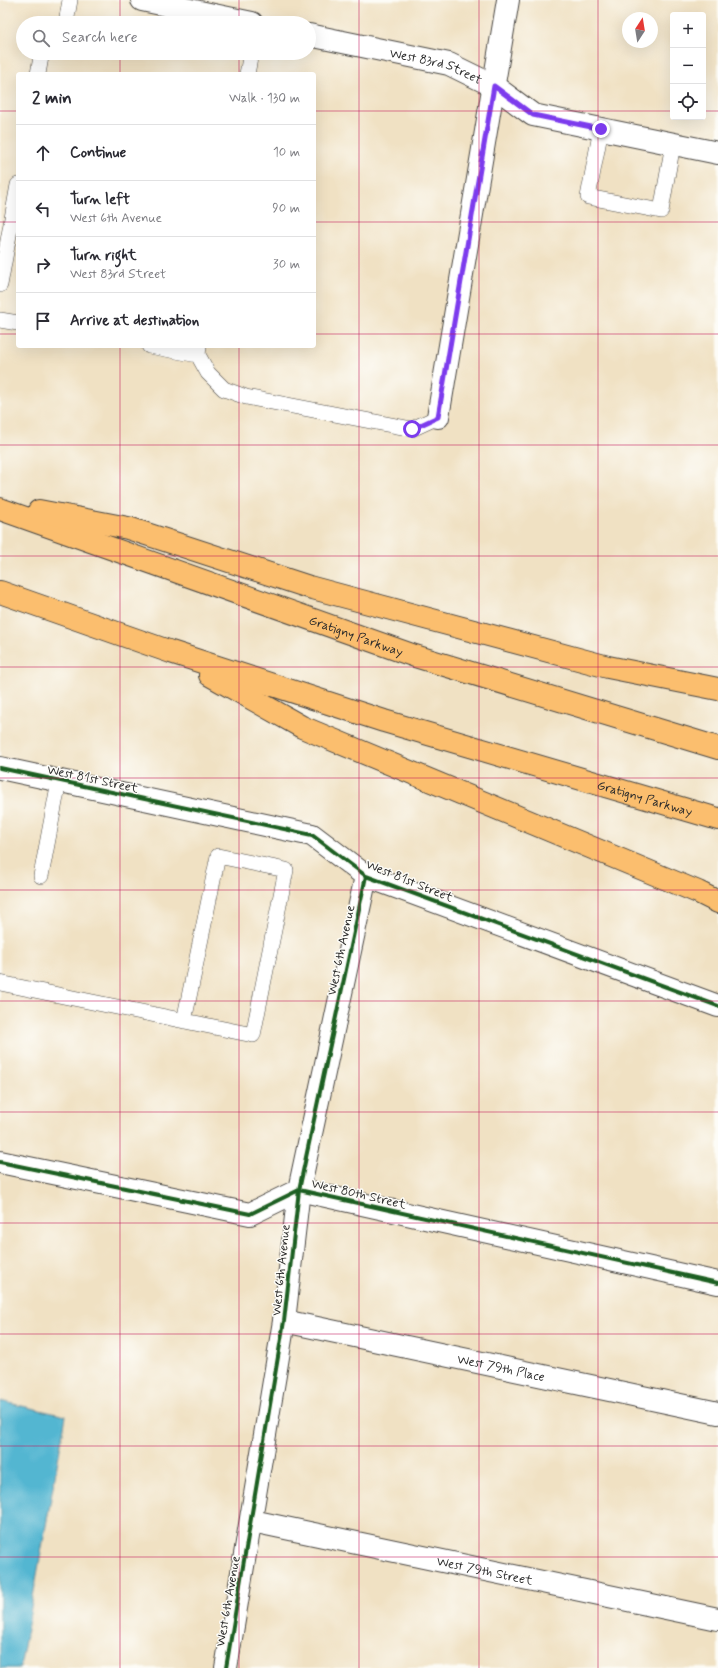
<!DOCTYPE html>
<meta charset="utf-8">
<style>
body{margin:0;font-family:Mynerve,sans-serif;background:#f2f2f3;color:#2b2b33}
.controls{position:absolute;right:12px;top:12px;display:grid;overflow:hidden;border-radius:4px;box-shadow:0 4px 16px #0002}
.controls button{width:36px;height:36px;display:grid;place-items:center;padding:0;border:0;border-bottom:1px solid #e1e1e2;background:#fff;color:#2b2b33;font:20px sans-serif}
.compass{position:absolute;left:622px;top:12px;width:36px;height:36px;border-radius:50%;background:#fff;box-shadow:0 4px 16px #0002;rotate:12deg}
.stop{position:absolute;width:12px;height:12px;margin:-9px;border:3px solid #7c3aed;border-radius:50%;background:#fff}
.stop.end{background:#7c3aed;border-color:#fff;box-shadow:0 1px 4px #0008}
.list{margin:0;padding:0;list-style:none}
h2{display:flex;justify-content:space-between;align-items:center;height:52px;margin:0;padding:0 16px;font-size:17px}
h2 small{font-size:13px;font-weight:400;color:#7c7c81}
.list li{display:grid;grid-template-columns:26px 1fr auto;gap:12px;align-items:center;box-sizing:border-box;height:56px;padding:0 16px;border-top:1px solid #e1e1e2}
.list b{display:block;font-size:15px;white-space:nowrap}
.list p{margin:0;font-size:13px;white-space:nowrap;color:#7c7c81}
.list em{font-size:13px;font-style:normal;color:#7c7c81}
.icon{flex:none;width:22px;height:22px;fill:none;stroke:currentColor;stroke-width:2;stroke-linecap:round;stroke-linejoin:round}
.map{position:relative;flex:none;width:718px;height:1668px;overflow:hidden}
.search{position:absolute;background:#fff;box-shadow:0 4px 16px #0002;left:16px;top:16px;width:300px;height:44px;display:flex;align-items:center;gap:10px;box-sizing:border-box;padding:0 14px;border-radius:22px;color:#7c7c81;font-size:15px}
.panel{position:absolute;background:#fff;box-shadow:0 4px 16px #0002;left:16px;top:72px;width:300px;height:276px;border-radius:4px}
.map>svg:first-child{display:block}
</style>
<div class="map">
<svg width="718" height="1668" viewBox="0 0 718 1668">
<rect width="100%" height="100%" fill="#fdfcf7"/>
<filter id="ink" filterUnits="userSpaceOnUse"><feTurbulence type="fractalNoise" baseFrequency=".025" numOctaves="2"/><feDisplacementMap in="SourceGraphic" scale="8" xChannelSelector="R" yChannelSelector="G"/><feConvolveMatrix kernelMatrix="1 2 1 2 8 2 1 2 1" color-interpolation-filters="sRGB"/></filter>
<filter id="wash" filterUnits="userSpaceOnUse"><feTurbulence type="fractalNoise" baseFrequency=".012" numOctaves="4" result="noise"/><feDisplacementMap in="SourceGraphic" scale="16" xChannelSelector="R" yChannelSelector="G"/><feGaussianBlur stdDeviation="0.9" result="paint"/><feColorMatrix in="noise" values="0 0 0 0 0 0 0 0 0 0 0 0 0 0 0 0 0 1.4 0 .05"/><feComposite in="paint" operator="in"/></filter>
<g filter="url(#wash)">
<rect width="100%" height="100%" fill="#f0e1c3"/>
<!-- water -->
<path fill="#52b6d1" stroke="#3e707e" d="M0,1401l66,15 -46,252h-20z"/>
</g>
<g filter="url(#ink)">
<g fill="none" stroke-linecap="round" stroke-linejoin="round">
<!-- service casing -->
<g stroke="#494642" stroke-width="16">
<path id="service" d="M66,23l4,-23
M38,74l3,-17 4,-4
M247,74l4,-21
M601,129l-13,68 73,14 12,-67
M0,285l18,-100
M0,320l18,3
M149,346l49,9 1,-9
M198,355l10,18 16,16 22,8 166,32 26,-12
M41,876l18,-95
M0,983l253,52 33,-165 -68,-14 -34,165"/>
</g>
<!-- minor casing -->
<g stroke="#494642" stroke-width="24">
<g id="minor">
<path d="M142,0l110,23"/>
<path id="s1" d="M309,35l140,29 45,22 39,29 185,38"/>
<path d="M438,417l70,-417"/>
<path d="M366,876l352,130"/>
<path d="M0,1162l250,52 49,-24 419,93"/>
<path id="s2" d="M284,1321l434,92"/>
<path id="s3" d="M252,1521l466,98"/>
</g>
</g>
<!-- tertiary casing -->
<g stroke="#494642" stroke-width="24">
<path id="tertiary" d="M0,768l312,67 54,41 -67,314 -15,131 -58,347"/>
</g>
<!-- motorway casing -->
<g stroke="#494642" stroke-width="24">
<g id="motorway">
<path id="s4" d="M0,509l415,147 303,92"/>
<path d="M39,511l89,17 181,59 299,80 110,22"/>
<path id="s5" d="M0,592l171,60 213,69 334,98"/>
<path d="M210,675l92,52 396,165 20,10"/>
</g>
</g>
<!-- service -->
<use href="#service" stroke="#fff" stroke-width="15"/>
<!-- minor -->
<use href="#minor" stroke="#fff" stroke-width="22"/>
<!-- tertiary -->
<use href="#tertiary" stroke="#fff" stroke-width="22"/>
<!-- motorway -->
<use href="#motorway" stroke="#fbbe6e" stroke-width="22"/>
<!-- cycleway casing -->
<g stroke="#fdfcf7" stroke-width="6">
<path id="cycleway" d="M0,768l312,67 54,41 352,130
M0,1162l250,52 49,-24 419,93
M226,1668l58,-347 15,-131 67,-314"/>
</g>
<!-- cycleway -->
<use href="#cycleway" stroke="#1b5e20" stroke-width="4"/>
</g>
</g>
<g fill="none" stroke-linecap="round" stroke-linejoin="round" filter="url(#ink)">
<!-- route -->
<path stroke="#7c3aed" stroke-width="5" d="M412,429l26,-12 56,-331 39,29 68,14"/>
</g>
<!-- grid -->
<path fill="none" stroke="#c2185b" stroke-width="1" stroke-opacity="0.55" d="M120,0v23M239,0v23M359,0v1668M479,0v1668M598,0v1668M120,53v21M239,53v21M0,111h18M314,111h359M703,111h15M0,222h18M314,222h404M0,334h18M314,334h404M120,346v1322M239,346v1322M0,445h718M0,556h718M0,667h718M0,778h718M0,890h718M0,1001h718M0,1112h718M0,1223h718M0,1334h718M0,1446h718M0,1557h718"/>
<g text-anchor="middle" stroke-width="3" stroke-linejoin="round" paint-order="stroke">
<!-- street labels -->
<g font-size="13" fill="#2b2b2b" stroke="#fdfcf7">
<text dy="5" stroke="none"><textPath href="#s1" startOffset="131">West 83rd Street</textPath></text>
<text dy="5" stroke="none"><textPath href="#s4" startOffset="378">Gratigny Parkway</textPath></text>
<text transform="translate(93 778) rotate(12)" y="5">West 81st Street</text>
<text dy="5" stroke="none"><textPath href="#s5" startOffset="677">Gratigny Parkway</textPath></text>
<text transform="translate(410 880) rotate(22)" y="5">West 81st Street</text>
<text transform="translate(340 950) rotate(-78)" y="5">West 6th Avenue</text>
<text transform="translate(359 1193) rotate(13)" y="5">West 80th Street</text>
<text transform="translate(280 1270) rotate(-84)" y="5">West 6th Avenue</text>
<text dy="5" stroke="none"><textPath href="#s2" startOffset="222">West 79th Place</textPath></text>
<text dy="5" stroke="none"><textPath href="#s3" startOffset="238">West 79th Street</textPath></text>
<text transform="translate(227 1601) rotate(-80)" y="5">West 6th Avenue</text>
</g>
</g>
</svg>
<div class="controls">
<button>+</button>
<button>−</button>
<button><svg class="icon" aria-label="locate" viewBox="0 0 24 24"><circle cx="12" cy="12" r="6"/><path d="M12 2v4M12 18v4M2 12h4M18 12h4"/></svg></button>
</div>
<svg class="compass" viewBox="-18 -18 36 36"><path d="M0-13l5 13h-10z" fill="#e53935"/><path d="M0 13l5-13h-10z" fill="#7c7c81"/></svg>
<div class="stop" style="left:412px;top:429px"></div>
<div class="stop end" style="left:601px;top:129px"></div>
<div class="search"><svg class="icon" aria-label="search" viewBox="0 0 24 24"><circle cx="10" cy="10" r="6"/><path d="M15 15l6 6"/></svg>Search here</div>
<section class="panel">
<h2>2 min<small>Walk · 130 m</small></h2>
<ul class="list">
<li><svg class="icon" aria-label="ahead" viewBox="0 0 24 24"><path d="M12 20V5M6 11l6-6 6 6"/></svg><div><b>Continue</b></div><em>10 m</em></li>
<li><svg class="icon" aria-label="left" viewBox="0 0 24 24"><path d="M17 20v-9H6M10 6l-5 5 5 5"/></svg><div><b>Turn left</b><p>West 6th Avenue</p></div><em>90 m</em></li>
<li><svg class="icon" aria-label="right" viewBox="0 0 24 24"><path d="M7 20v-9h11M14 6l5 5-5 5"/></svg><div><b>Turn right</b><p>West 83rd Street</p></div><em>30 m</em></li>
<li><svg class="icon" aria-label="arrive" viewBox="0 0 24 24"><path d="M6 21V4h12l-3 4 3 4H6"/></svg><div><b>Arrive at destination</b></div></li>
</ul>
</section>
</div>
